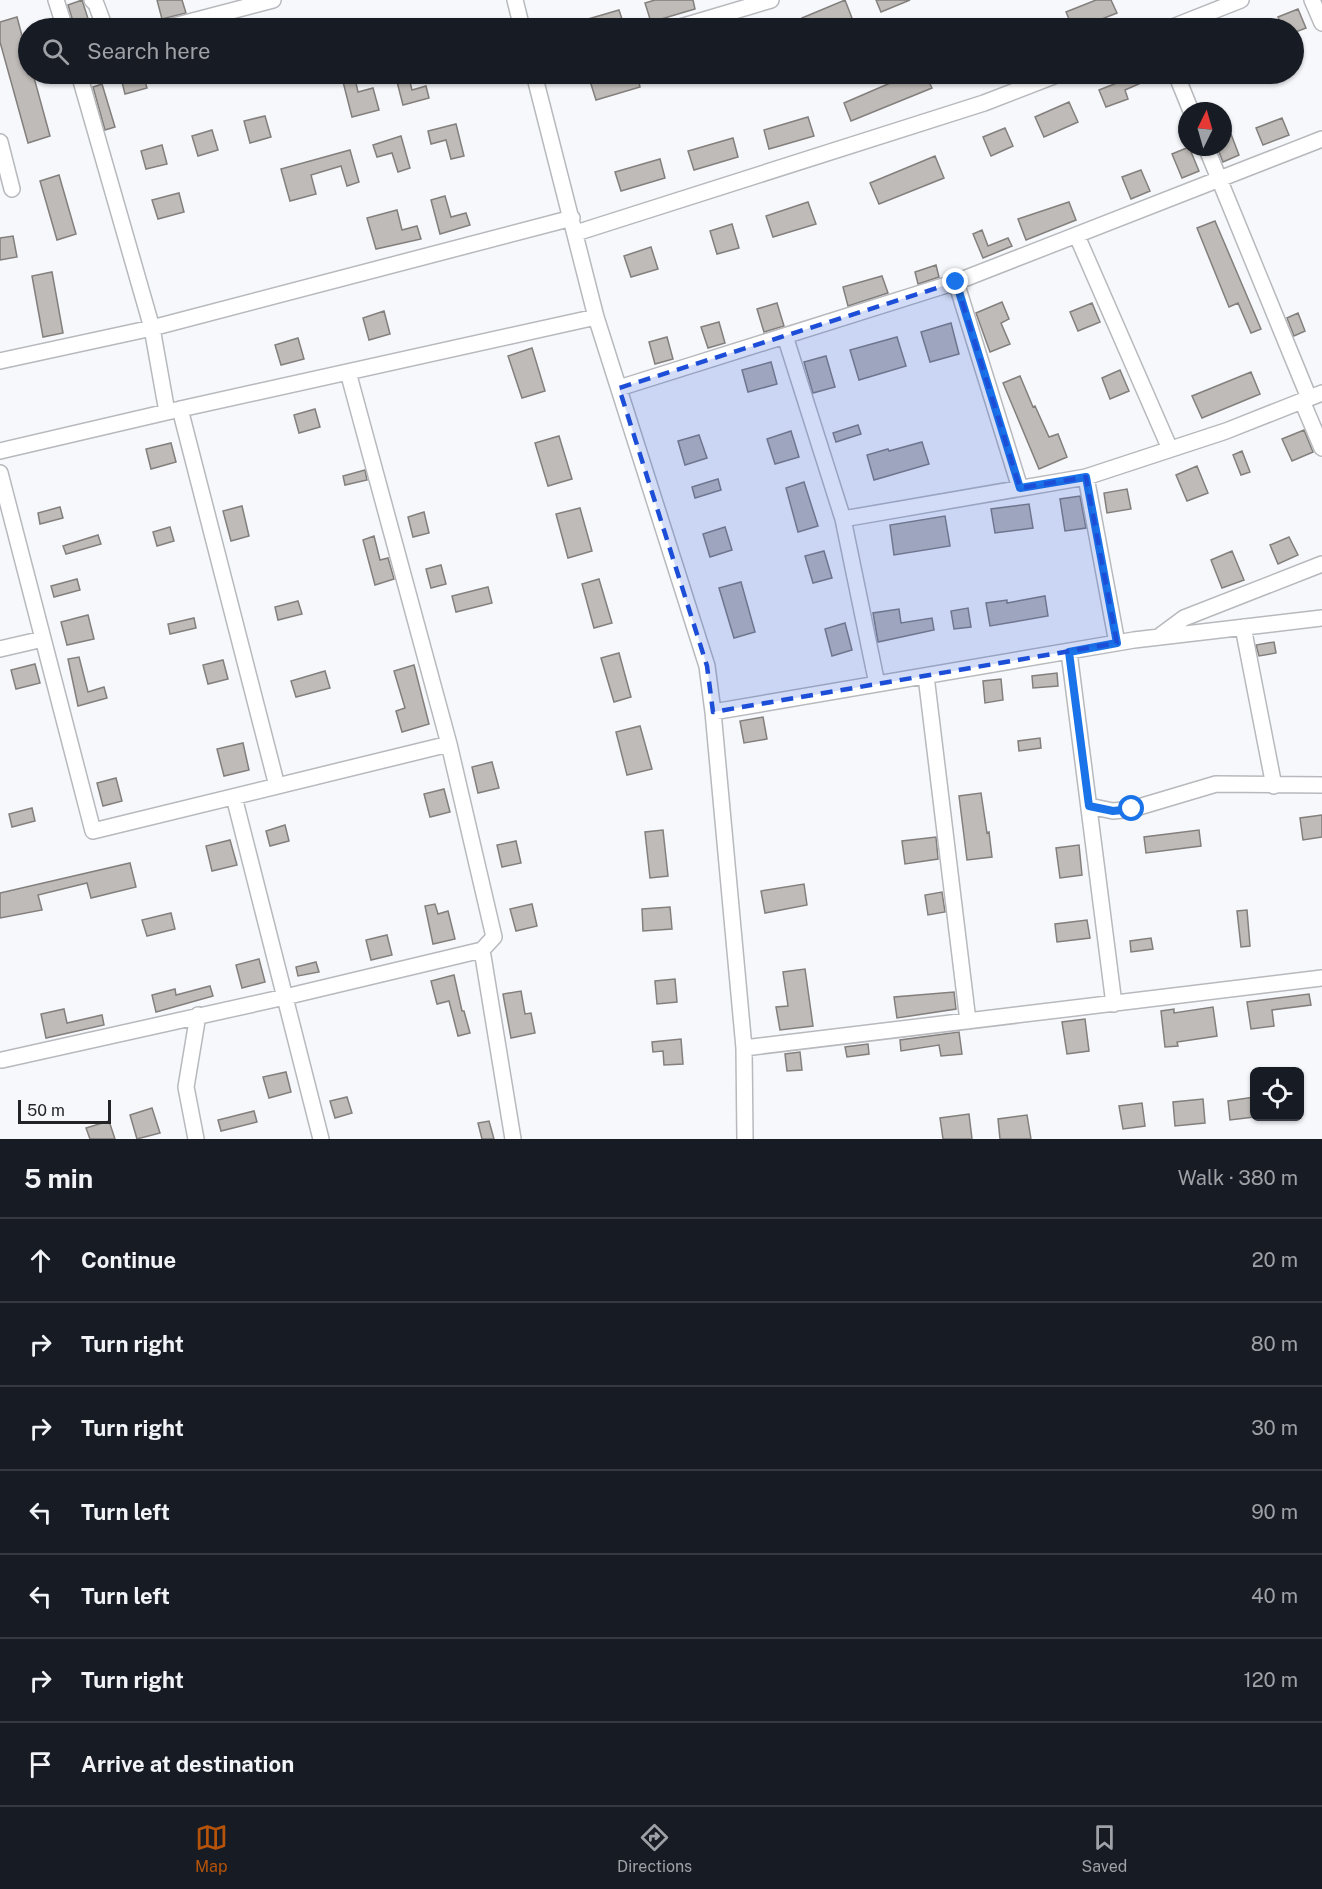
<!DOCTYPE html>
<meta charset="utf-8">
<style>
body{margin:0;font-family:"Public Sans",sans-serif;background:#242831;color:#f1f3f6}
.controls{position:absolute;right:18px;bottom:18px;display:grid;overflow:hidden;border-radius:9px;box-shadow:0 2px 4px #0004}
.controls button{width:54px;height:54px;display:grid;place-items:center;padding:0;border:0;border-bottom:2px solid #363941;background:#171b24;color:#f1f3f6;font:30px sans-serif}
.compass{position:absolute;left:1178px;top:102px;width:54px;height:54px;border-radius:50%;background:#171b24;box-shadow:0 2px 4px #0004;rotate:5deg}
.scale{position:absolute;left:18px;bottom:15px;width:93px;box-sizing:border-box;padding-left:6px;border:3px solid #242426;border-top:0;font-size:16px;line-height:21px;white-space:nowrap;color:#242426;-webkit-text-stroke:4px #f6f8fc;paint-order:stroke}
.stop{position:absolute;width:18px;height:18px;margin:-14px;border:4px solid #1a73e8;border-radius:50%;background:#fff}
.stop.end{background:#1a73e8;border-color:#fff;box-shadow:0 2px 6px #0008}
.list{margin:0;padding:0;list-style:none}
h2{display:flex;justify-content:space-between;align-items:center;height:78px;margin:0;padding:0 24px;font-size:26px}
h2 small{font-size:20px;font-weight:400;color:#9ea1a6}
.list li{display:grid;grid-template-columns:39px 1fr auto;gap:18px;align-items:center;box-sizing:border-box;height:84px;padding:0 24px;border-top:2px solid #363941}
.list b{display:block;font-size:22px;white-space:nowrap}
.list em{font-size:20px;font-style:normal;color:#9ea1a6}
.icon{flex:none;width:33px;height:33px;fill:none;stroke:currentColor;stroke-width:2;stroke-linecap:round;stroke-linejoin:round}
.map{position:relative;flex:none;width:1322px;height:1139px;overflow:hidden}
.search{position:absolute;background:#171b24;box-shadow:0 2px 4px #0004;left:18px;right:18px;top:18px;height:66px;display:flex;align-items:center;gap:15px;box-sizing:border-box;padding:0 21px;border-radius:33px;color:#9ea1a6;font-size:22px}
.sheet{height:666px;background:#171b24}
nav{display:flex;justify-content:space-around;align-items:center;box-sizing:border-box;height:84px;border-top:2px solid #363941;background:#171b24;font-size:16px;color:#9ea1a6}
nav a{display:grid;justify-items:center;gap:3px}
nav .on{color:#b45309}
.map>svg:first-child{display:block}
</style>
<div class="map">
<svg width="1322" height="1139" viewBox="0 0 1322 1139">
<rect width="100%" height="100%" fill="#f6f8fc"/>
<!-- building -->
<path fill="#bfbbb8" stroke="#837f7d" stroke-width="1.5" d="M82,0l1,3 8,25h-16l-7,-23z
M157,0h25l4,13 -24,6z
M655,0h38l2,9 -44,13 -6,-19z
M845,0l7,18 -24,10h-22l-4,-10z
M876,0h34l-29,12z
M1096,0h15l6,13 -38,15h-6l-7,-16z
M1298,9l8,19 -13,5v-5h-10l-5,-11z
M619,10l6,18h-61v-2z
M17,17l11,41v16h5l17,62 -22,7 -28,-101v-20z
M120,74h23l4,14 -22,6z
M341,74h13l4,18 15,-4 6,22 -27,7z
M395,74h13l4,16 14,-4 3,12 -26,7z
M615,74h22l3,13 -44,13 -6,-19z
M911,74h14l7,14 -81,33 -7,-18z
M1140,74l3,8 -18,8 3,9 -22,8 -7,-17z
M102,84l13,43 -10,3 -12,-43z
M1069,102l9,20 -34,15 -9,-20z
M265,116l6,21 -21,6 -6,-22z
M808,117l6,19 -45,13 -5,-19z
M1282,118l7,17 -26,10 -7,-17z
M456,124l8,32 -13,3 -5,-19 -15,4 -3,-13z
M1005,128l8,18 -22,10 -8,-19z
M212,130l6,20 -20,6 -6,-20z
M1231,134l8,21 -16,7 -6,-15h6v-10z
M401,136l9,32 -12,4 -6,-19 -15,4 -4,-12z
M733,138l5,19 -44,13 -6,-19z
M162,145l5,19 -21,5 -5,-18z
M1189,147l10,24 -17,7 -10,-24z
M350,150l9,32 -12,4 -6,-20 -30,9 5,19 -26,7 -9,-32z
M935,156l9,22 -65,26 -9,-21z
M660,159l5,19 -44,13 -6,-19z
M1141,170l9,21 -19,8 -9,-22z
M59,175l17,59 -19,6 -17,-59z
M179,193l5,19 -26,7 -6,-19z
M445,196l6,21 15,-4 4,12 -30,9 -9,-34z
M808,202l8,22 -43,13 -7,-21z
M1069,202l7,18 -50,20 -8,-21z
M397,210l5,20 15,-4 4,13 -45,10 -9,-31z
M1215,221l46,108 -10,4 -13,-30 -9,4 -32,-79z
M732,224l7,24 -22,6 -7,-23z
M982,230l6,16 20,-8 4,8 -29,12 -10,-24z
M13,236l4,21 -17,3v-22z
M651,247l7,22 -27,8 -7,-21z
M936,265l3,12 -21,7 -3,-12z
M52,272l11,61 -20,4 -11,-61z
M882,276l6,17 -40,13 -5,-19z
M1002,302l7,17 -8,4 9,21 -20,8 -14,-39z
M777,303l7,23 -20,6 -7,-23z
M1092,303l8,19 -22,9 -8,-19z
M384,311l6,23 -21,6 -6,-22z
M1298,313l7,18 -11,5 -7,-18z
M719,322l6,21 -17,5 -7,-21z
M951,323l8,31 -29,8 -9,-30z
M667,337l6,22 -18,5 -6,-22z
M897,337l9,29 -47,14 -9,-30z
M298,338l6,21 -23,6 -6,-20z
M532,348l13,43 -23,7 -14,-42z
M826,356l9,31 -22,6 -9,-31z
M771,362l6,22 -29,8 -6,-22z
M1120,370l9,21 -19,8 -8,-21z
M1251,372l9,22 -58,24 -10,-22z
M1020,376l13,31 2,-1 14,31 9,-3 9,23 -28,12 -36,-86z
M315,409l5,18 -21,6 -5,-18z
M858,425l3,9 -25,8 -3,-9z
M1304,430l9,22 -21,9 -10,-22z
M791,431l8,26 -24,7 -8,-25z
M699,435l8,23 -22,7 -7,-24z
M559,436l13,43 -24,7 -13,-43z
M922,442l7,22 -55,16 -7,-25 21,-6 1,2z
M171,443l5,19 -25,7 -5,-20z
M1242,451l8,21 -9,3 -8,-20z
M1197,466l11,27 -21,8 -11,-26z
M365,470l2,10 -22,5 -2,-9z
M718,479l3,11 -26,8 -3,-11z
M804,482l14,44 -20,6 -12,-44z
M1127,489l4,20 -24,4 -3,-20z
M1080,496l6,32 -21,3 -5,-32z
M1029,504l4,24 -38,5 -4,-24z
M242,506l7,30 -18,5 -8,-30z
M60,507l3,11 -23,6 -2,-11z
M580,508l12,43 -24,7 -12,-44z
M424,512l5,21 -16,4 -5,-20z
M945,516l5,30 -56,9 -4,-30z
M170,527l4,14 -17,5 -4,-14z
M725,527l7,23 -22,7 -7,-23z
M98,535l3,9 -35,10 -3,-8z
M374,536l6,24 8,-2 6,21 -19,6 -12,-45z
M1289,537l9,18 -20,9 -8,-19z
M824,551l8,27 -19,5 -8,-27z
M1232,551l12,29 -22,8 -11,-28z
M441,565l5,19 -15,4 -5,-19z
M77,579l3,11 -26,7 -3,-11z
M599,579l13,44 -18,5 -12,-44z
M741,582l14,50 -21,6 -15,-50z
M488,587l4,16 -36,9 -4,-16z
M1045,596l3,20 -58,10 -4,-23 21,-3v3z
M298,601l4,13 -24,6 -3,-13z
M968,608l3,19 -17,2 -3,-18z
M899,609l2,14 31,-5 2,12 -56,12 -5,-29z
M88,615l6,24 -27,6 -6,-23z
M194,618l2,10 -26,6 -2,-10z
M845,623l7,27 -20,6 -7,-27z
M1274,642l2,11 -17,3 -3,-11z
M619,653l12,44 -17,5 -13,-44z
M79,657l9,35 16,-5 3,11 -29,8 -10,-47z
M223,660l5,19 -20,5 -5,-19z
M35,664l5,19 -24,6 -5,-19z
M414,665l15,59 -27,8 -6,-21 9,-3 -11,-37z
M325,671l5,17 -34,9 -5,-16z
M1057,673l1,13 -25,2 -1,-12z
M1001,679l2,21 -18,3 -2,-22z
M763,717l4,22 -23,4 -4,-22z
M640,726l12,43 -25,6 -11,-43z
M1040,738l1,10 -22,3 -1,-10z
M243,743l6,27 -25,6 -7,-27z
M492,762l7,26 -21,5 -6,-26z
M116,778l6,23 -19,5 -6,-23z
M444,789l6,23 -20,5 -6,-23z
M981,793l6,40 2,-1 3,25 -25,3 -8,-64z
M32,808l3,13 -23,6 -3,-13z
M1322,815v22l-19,3 -3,-22z
M285,825l4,16 -19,5 -4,-15z
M663,830l5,46 -18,2 -5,-46z
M1199,830l2,16 -55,7 -2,-16z
M936,837l2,22 -33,5 -3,-23z
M230,840l7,25 -25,6 -6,-25z
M516,841l5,22 -19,4 -5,-22z
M1079,845l3,30 -22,3 -4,-30z
M130,863l6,24 -45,11 -4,-15 -49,12 4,15 -42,8v-25z
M804,884l3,21 -42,8 -4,-22z
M942,892l3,20 -17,3 -3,-20z
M435,904l3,10 10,-3 7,28 -22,5 -8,-38z
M532,904l5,22 -21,5 -6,-22z
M670,907l2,22 -29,2 -1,-22z
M1247,910l3,36 -9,1 -4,-36z
M171,913l4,16 -28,7 -5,-16z
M1087,920l3,18 -33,4 -2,-18z
M387,935l5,20 -21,5 -5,-20z
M1151,938l2,11 -22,3 -1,-11z
M259,959l6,23 -23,6 -6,-23z
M316,962l3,10 -21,4 -2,-9z
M805,969l8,57 -33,4 -4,-23 12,-1 -5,-34z
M454,975l8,36h2l6,22 -12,3 -9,-35 -12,3 -6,-23z
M675,979l2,23 -20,2 -2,-23z
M210,986l3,10 -57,16 -4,-17 23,-6 1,6z
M521,991l4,23 6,-1 4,20 -24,5 -8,-44z
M954,992l2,17 -59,9 -3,-21z
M1309,994l2,11 -39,5 2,16 -23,3 -4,-27z
M1213,1007l4,29 -40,6 1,4 -13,1 -4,-36 13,-2v4z
M64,1009l3,14 35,-8 2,10 -58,13 -5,-24z
M1085,1019l4,32 -22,3 -5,-32z
M959,1032l3,22 -21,2 -2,-11 -38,6 -1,-11z
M681,1039l2,25 -19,1 -1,-14 -10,1 -1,-10z
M868,1044l1,10 -22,3 -2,-10z
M800,1052l2,18 -15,1 -2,-17z
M286,1072l5,20 -22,6 -6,-21z
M347,1097l5,16 -17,5 -5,-17z
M1254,1097v20l-24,3 -2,-19z
M1203,1099l2,24 -30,3 -2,-24z
M1142,1103l3,23 -22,3 -4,-23z
M152,1108l8,25 -23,6 -7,-24z
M254,1111l3,11 -36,9 -3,-11z
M969,1114l3,25h-29l-3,-21z
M1027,1115l4,24h-31l-2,-20z
M109,1121l6,18h-25l-4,-11z
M489,1121l5,18h-12l-4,-16z"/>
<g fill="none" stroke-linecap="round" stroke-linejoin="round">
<!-- minor casing -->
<g stroke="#b7b9bc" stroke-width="18">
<path id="minor" d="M56,0l9,28
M92,0l4,4 9,24
M515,0l7,28
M1312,0l10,23
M166,28l107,-28
M677,28l94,-28
M1170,28l71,-28
M534,74l62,243 111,349 6,46 31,336 1,91
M1176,74l15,37
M0,142l12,47
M1206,147l103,251
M576,233l408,-130 75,-29
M1077,236l93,213
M956,282l64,206
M785,336l58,183 34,165
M0,361l152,-33 420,-110
M348,372l101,372 45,193 -12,13 31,189
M619,388l337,-106 366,-143
M1302,401l20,47
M180,409l97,377
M167,412l429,-95
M0,451l167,-39 -15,-84 -73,-254
M0,473l93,358 356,-87
M1086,477l31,166
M843,519l243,-42 140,-46 96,-38
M1243,627l31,159
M1161,635l23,-17 138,-54
M0,649l43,-10
M1069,652l45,352
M926,676l42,345
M713,712l421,-72 188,-22
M234,797l87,342
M1089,806l24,5 19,-2 84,-25 106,1
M744,1048l578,-70
M2,1060l283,-63 197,-47
M196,1139l-10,-52 12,-72"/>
</g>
<!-- minor -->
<use href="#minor" stroke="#fff" stroke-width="15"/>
</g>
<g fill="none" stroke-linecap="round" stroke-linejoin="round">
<!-- route -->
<path stroke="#1a73e8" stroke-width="8" d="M956,282l64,206 66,-11 31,166 -48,9 20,154 24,5 19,-2"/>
</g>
<!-- marked area -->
<path fill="#1d4ed8" fill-opacity="0.2" stroke="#1d4ed8" stroke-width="4.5" stroke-dasharray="12 8" stroke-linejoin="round" d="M956,282l64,206 66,-11 31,166 -404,69 -6,-46 -88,-278z"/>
</svg>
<div class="controls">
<button><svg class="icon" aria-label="locate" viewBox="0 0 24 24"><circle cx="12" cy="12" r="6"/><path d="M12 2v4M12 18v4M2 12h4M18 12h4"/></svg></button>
</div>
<svg class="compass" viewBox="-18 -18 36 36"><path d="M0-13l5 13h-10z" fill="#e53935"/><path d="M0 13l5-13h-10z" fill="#9ea1a6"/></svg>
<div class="scale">50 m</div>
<div class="stop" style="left:1132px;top:809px"></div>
<div class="stop end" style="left:956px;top:282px"></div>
<div class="search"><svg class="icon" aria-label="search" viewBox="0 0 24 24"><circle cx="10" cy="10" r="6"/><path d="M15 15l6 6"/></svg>Search here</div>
</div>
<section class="sheet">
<h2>5 min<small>Walk · 380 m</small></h2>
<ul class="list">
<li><svg class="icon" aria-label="ahead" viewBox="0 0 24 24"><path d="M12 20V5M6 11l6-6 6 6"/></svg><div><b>Continue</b></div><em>20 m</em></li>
<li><svg class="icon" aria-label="right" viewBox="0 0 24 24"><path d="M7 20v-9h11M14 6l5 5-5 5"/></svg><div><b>Turn right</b></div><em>80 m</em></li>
<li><svg class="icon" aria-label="right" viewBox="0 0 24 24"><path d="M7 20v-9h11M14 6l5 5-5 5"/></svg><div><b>Turn right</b></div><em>30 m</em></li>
<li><svg class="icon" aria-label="left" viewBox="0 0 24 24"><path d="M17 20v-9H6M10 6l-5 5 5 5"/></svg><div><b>Turn left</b></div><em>90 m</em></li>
<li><svg class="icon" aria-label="left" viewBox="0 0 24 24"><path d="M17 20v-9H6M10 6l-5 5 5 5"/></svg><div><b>Turn left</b></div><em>40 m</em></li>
<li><svg class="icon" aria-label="right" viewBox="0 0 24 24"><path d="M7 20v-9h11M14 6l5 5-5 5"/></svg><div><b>Turn right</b></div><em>120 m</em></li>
<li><svg class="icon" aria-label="arrive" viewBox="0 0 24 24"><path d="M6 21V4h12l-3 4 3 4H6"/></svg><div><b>Arrive at destination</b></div></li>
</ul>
</section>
<nav>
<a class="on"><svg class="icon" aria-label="map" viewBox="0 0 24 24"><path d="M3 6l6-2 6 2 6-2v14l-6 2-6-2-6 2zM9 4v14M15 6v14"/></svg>Map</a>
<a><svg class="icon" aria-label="directions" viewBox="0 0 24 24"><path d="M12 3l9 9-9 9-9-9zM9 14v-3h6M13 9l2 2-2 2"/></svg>Directions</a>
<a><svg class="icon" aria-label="saved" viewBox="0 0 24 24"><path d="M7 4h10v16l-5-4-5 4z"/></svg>Saved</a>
</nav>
